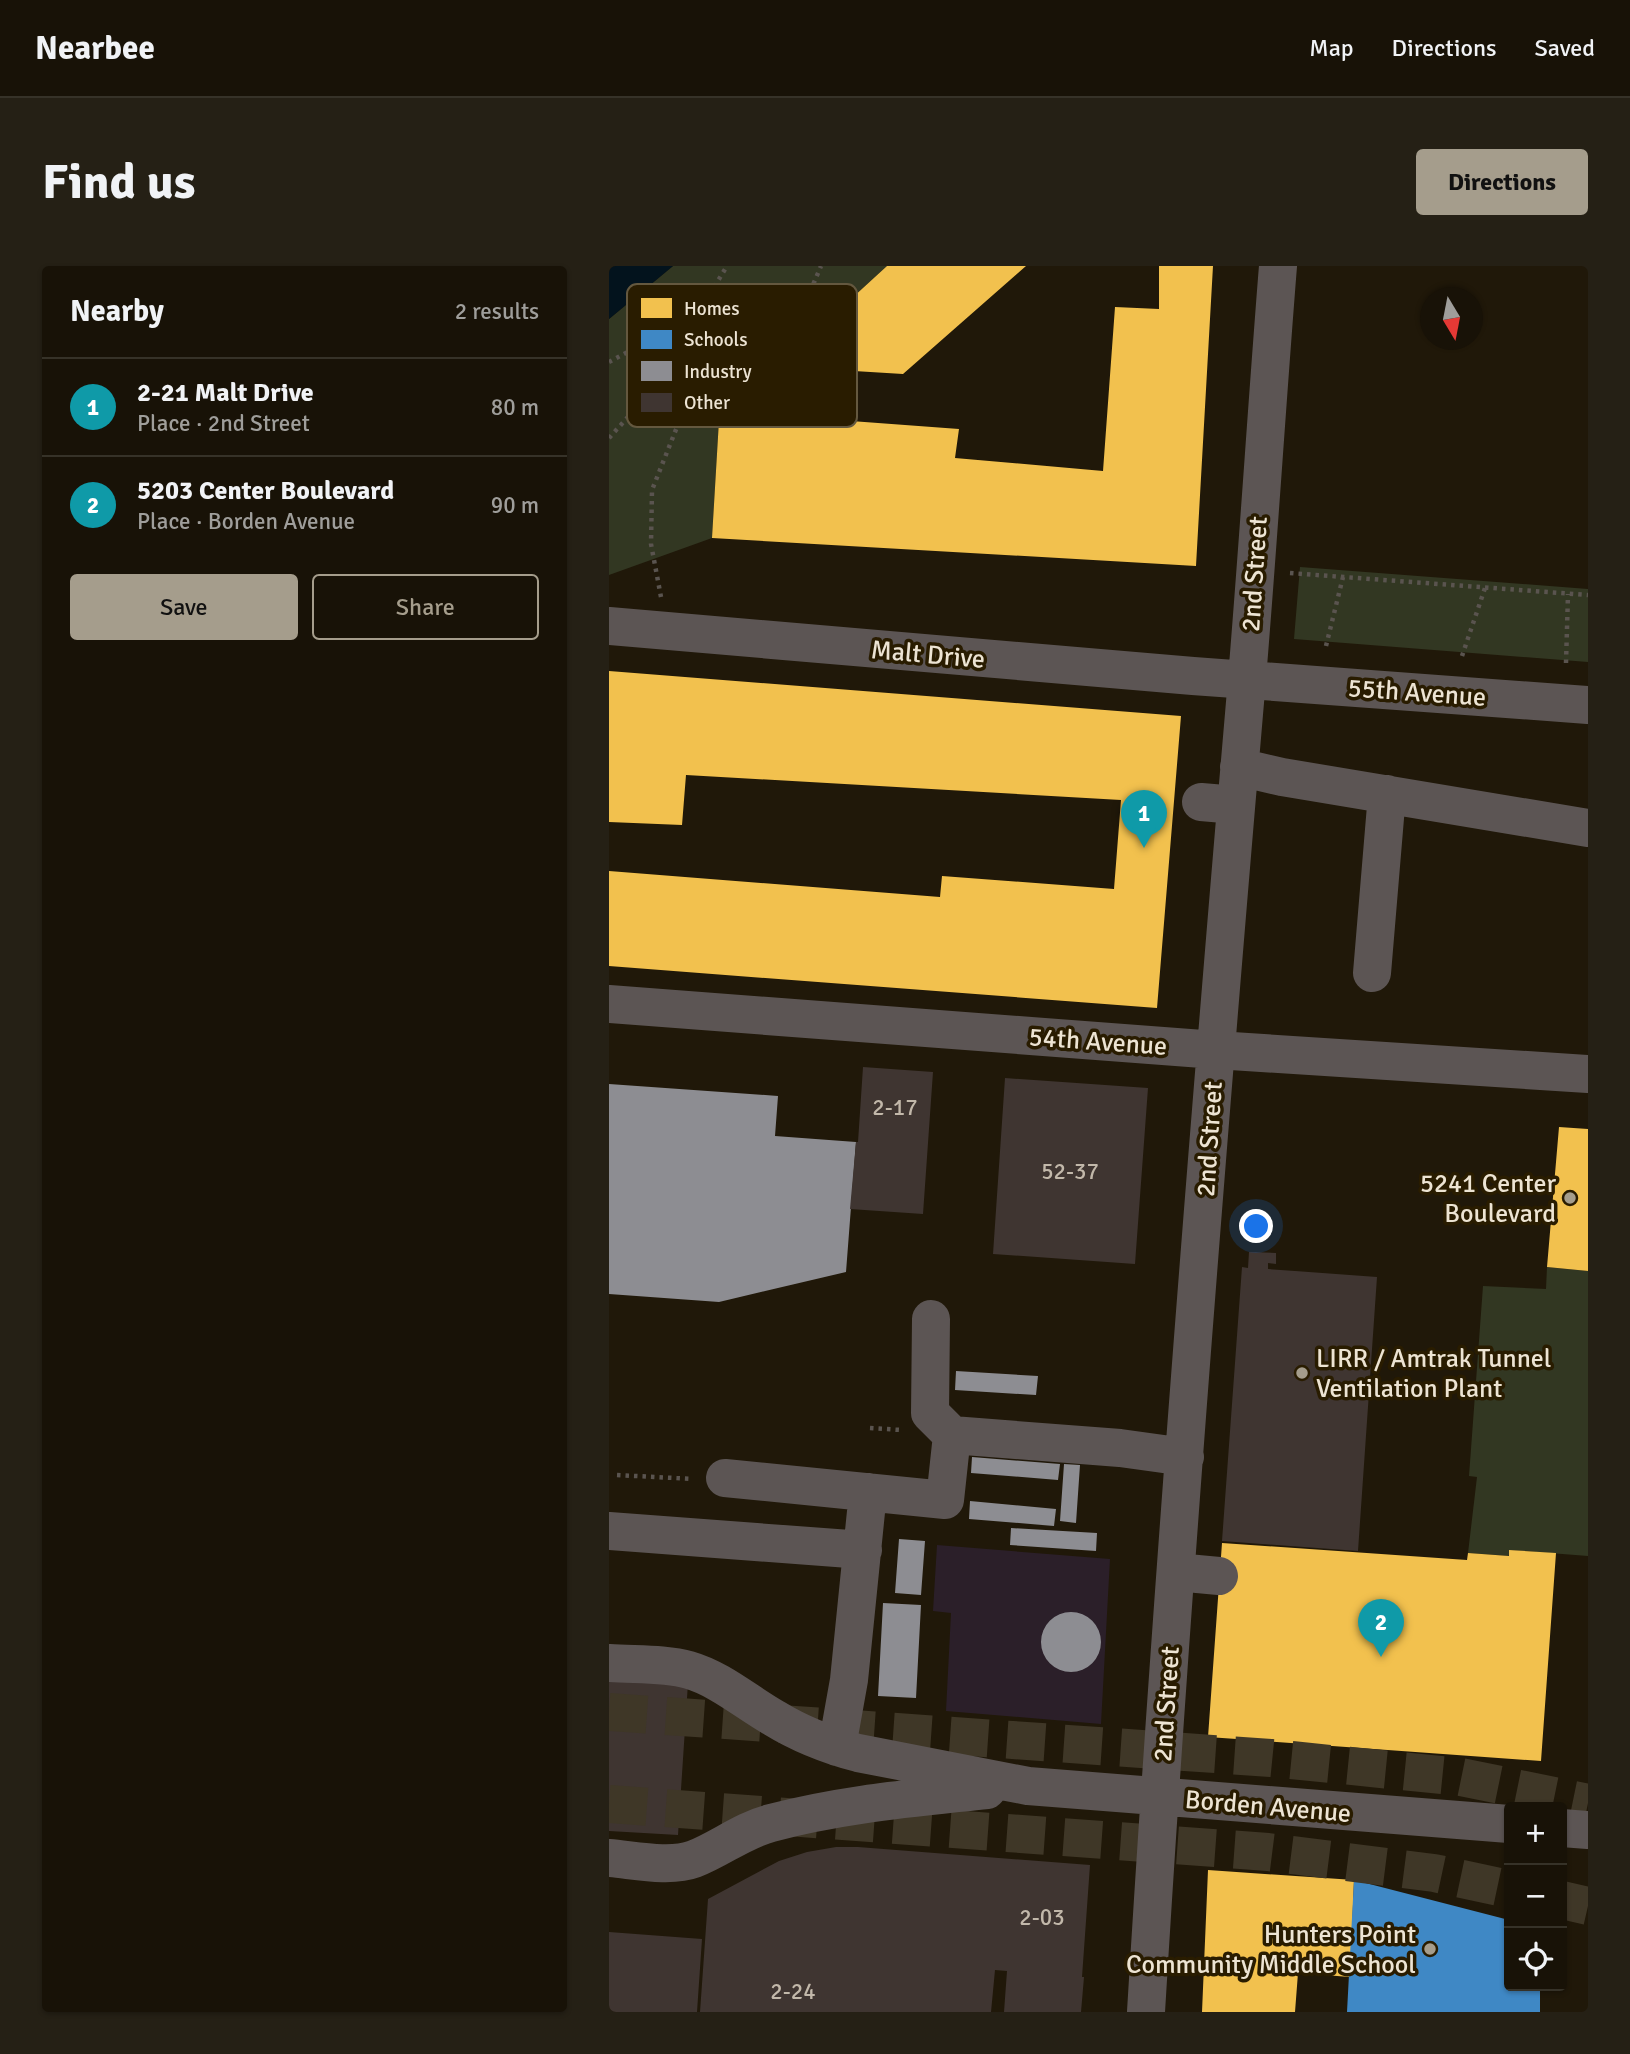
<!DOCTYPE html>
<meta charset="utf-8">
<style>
body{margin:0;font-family:Signika,sans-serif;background:#252015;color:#f1f3f6}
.controls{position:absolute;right:21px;bottom:21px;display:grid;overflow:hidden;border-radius:7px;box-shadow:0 2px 5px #0004}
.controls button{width:63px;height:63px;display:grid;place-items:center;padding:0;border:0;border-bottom:2px solid #363228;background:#181207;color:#f1f3f6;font:35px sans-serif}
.compass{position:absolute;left:811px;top:21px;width:63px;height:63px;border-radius:50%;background:#181207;box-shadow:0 2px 5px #0004;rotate:170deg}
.you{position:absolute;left:648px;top:961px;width:24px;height:24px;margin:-18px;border:5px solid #fff;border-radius:50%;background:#1a73e8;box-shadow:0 0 0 10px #1a73e833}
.badge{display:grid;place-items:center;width:46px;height:46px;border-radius:50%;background:#a59d8c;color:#fff;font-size:23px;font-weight:700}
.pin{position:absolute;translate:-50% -58px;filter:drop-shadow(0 2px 4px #0008)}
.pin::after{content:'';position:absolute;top:37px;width:24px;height:21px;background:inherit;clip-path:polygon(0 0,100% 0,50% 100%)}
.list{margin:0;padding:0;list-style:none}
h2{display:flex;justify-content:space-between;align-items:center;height:91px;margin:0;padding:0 28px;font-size:30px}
h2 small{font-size:23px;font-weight:400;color:#9f9e9b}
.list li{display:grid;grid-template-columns:46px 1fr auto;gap:21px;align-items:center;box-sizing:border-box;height:98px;padding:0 28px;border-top:2px solid #363228}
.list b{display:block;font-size:26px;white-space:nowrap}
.list p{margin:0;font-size:23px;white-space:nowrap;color:#9f9e9b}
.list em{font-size:23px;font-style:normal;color:#9f9e9b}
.actions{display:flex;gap:14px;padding:21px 28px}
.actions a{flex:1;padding:16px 0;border:2px solid #a59d8c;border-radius:7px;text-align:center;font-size:24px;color:#a59d8c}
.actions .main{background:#a59d8c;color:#111}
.icon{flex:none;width:38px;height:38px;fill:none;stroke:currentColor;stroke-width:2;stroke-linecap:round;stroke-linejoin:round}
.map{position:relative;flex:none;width:979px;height:1746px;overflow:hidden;border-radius:7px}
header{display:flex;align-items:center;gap:42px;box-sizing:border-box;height:98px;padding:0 35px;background:#181207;border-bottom:2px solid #363228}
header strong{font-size:33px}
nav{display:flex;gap:38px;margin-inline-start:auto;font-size:24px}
.intro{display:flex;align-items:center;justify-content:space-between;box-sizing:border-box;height:168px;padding:0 42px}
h1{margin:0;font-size:49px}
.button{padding:18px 32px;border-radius:7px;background:#a59d8c;color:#111;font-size:24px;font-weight:700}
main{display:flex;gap:42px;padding:0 42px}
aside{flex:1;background:#181207;border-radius:7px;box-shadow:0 2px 5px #0004}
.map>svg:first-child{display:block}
</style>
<header>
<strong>Nearbee</strong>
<nav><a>Map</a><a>Directions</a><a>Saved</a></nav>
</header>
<div class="intro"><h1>Find us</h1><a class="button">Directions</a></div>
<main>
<aside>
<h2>Nearby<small>2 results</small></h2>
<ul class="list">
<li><span class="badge" style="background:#0f9aa8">1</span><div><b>2-21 Malt Drive</b><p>Place · 2nd Street</p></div><em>80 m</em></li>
<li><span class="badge" style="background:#0f9aa8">2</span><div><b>5203 Center Boulevard</b><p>Place · Borden Avenue</p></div><em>90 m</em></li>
</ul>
<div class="actions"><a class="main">Save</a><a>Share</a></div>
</aside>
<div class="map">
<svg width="979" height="1746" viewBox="0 0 979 1746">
<rect width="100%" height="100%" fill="#201809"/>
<!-- industrial -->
<path fill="#2b1f29" d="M328,1279l173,14 -9,165 -155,-13 5,-98 -18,-2z"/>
<!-- green -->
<path fill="#323722" d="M64,0h214l-168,154 -7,118 -103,37v-256z
M691,301l288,22v73l-294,-23z
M938,1001l41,4v285l-78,-6 -1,6 -41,-3 9,-76 -8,-1 14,-190 63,3z"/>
<!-- water -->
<path fill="#03131d" d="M0,0h64l-64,53z"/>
<!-- homes -->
<path fill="#f2c14e" d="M278,0h139l-123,108 -49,-3 -3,50 108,8 -4,29 148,13 12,-164 44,2v-43h54l-17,300 -484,-28 7,-118z
M0,405l572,45 -24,292 -548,-42v-95l331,26 2,-21 172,13 7,-89 -435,-25 -4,50 -73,-3z
M950,861l29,2v142l-41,-4z
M613,1277l245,17 1,-7 41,3v-6l47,3 -15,208 -333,-24z
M599,1604l146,10 -4,97 -52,-4 -3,39h-93z"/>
<!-- schools -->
<path fill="#3f88c5" d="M745,1614l155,40v66h31v26h-193z"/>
<!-- industry -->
<path fill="#8d8d92" d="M0,818l169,12 -3,40 81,6 -10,130 -127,30 -110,-8z
M347,1105l82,5 -2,19 -81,-5z
M363,1191l88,7 -2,16 -87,-7z
M455,1198l16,1 -4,58 -16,-2z
M361,1235l86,8 -2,17 -85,-7z
M402,1262l86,5 -1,18 -86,-6z
M290,1273l26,2 -4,54 -26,-2z
M274,1337l38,2 -5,93 -38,-2z
M432 1376a30 30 0 1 1 60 0a30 30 0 1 1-60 0Z"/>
<!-- building -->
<path fill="#3f3531" d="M254,801l70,5 -10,142 -73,-5 6,-67h2z
M396,812l143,10 -13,176 -142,-10z
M640,986l27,1v11l-8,-1v6l109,8 -19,274 -136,-10 20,-274 6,1z
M0,1411l79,6 -10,152 -69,-4z
M227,1581h22l232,18 -8,112h2l-3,35h-77l3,-41 -12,-1 -4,42h-291l8,-113 71,-38 28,-9z
M0,1666l93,7 -5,73h-88z"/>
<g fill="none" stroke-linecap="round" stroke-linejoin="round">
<!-- highway-tunnel -->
<path stroke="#3f3727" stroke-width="38" stroke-dasharray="38 19" stroke-linecap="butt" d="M0,1446l662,46 190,19 127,26
M0,1538l659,48 166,21 75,16
M953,1634l26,6"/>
<!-- path -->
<path stroke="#5a544f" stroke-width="4.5" stroke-dasharray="3.5 5" stroke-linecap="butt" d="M0,96c14,-7 48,-29 63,-21 12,7 18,27 24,38
M0,172l75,-83 13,-40 30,-49
M681,307l298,22
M52,331l-10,-53 1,-54 44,-111 18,-15 42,-28 40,-21 8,-9 17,-40
M717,380l17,-69
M853,390l23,-68
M957,397l2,-69
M261,1162l31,2
M8,1209l76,4"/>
<!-- minor -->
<path stroke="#5c5554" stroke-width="38" d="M0,360l584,50 395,29
M630,501l43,10 306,51
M592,536l35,3
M763,707l15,-179
M0,738l607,46 372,24
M343,1169l168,13 65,9
M116,1212l220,22 7,-65 -22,-22 1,-94
M0,1265l254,19
M567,1306l43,4
M0,1397c26,2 55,0 80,7 31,9 57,32 85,48 26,16 54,27 84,35l170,33 481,38
M228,1481l12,-67 19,-188
M953,1562l26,2
M0,1592c25,2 61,10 85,1 26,-10 49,-29 77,-36 71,-19 144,-25 216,-33
M537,1746c26,-433 61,-866 98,-1298 13,-149 22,-299 34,-448"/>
</g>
<!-- markers -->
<g fill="#a59d8c" stroke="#291c00" stroke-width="2.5">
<circle cx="961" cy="932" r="7"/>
<circle cx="693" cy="1107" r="7"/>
<circle cx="821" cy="1683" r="7"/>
</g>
<g text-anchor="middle" stroke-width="7" stroke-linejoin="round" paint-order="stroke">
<!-- number labels -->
<g font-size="23" fill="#c2b8aa">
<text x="286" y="849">2-17</text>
<text x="461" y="913">52-37</text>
<text x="433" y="1659">2-03</text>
<text x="184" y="1733">2-24</text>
</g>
<!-- street labels -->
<g font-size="26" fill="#ede4d3" stroke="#291c00">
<text transform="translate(645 308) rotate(-86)" y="9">2nd Street</text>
<text transform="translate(319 388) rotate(5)" y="9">Malt Drive</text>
<text transform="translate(808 426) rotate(4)" y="9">55th Avenue</text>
<text transform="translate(489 775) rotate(4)" y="9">54th Avenue</text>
<text transform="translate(600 873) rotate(-86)" y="9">2nd Street</text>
<text transform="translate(557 1438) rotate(-86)" y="9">2nd Street</text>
<text transform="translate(659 1540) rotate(5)" y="9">Borden Avenue</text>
</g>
<!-- poi labels -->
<g font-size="26" fill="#ede4d3" stroke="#291c00" text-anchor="end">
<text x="947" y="926">5241 Center<tspan x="947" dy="30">Boulevard</tspan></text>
<text x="707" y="1101" text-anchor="start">LIRR / Amtrak Tunnel<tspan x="707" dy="30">Ventilation Plant</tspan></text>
<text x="807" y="1677">Hunters Point<tspan x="807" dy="30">Community Middle School</tspan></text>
</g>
</g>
<!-- legend -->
<rect x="18" y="18" width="230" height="143" rx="10" fill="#291c00" stroke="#64583f" stroke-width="2"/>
<rect x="32" y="32" width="31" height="20" fill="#f2c14e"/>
<rect x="32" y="64" width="31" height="19" fill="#3f88c5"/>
<rect x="32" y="95" width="31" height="20" fill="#8d8d92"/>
<rect x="32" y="127" width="31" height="19" fill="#3f3531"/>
<g font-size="19" fill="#ede4d3">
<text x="75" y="49">Homes</text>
<text x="75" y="80">Schools</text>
<text x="75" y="112">Industry</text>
<text x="75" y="143">Other</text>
</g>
</svg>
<div class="controls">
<button>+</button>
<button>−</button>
<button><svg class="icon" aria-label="locate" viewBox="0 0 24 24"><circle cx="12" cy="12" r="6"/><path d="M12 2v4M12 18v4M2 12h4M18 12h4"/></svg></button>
</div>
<svg class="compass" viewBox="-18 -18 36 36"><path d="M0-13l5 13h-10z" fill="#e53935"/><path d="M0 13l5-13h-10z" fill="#9f9e9b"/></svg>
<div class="you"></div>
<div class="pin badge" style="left:535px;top:582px;background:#0f9aa8">1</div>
<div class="pin badge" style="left:772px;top:1391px;background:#0f9aa8">2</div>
</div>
</main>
